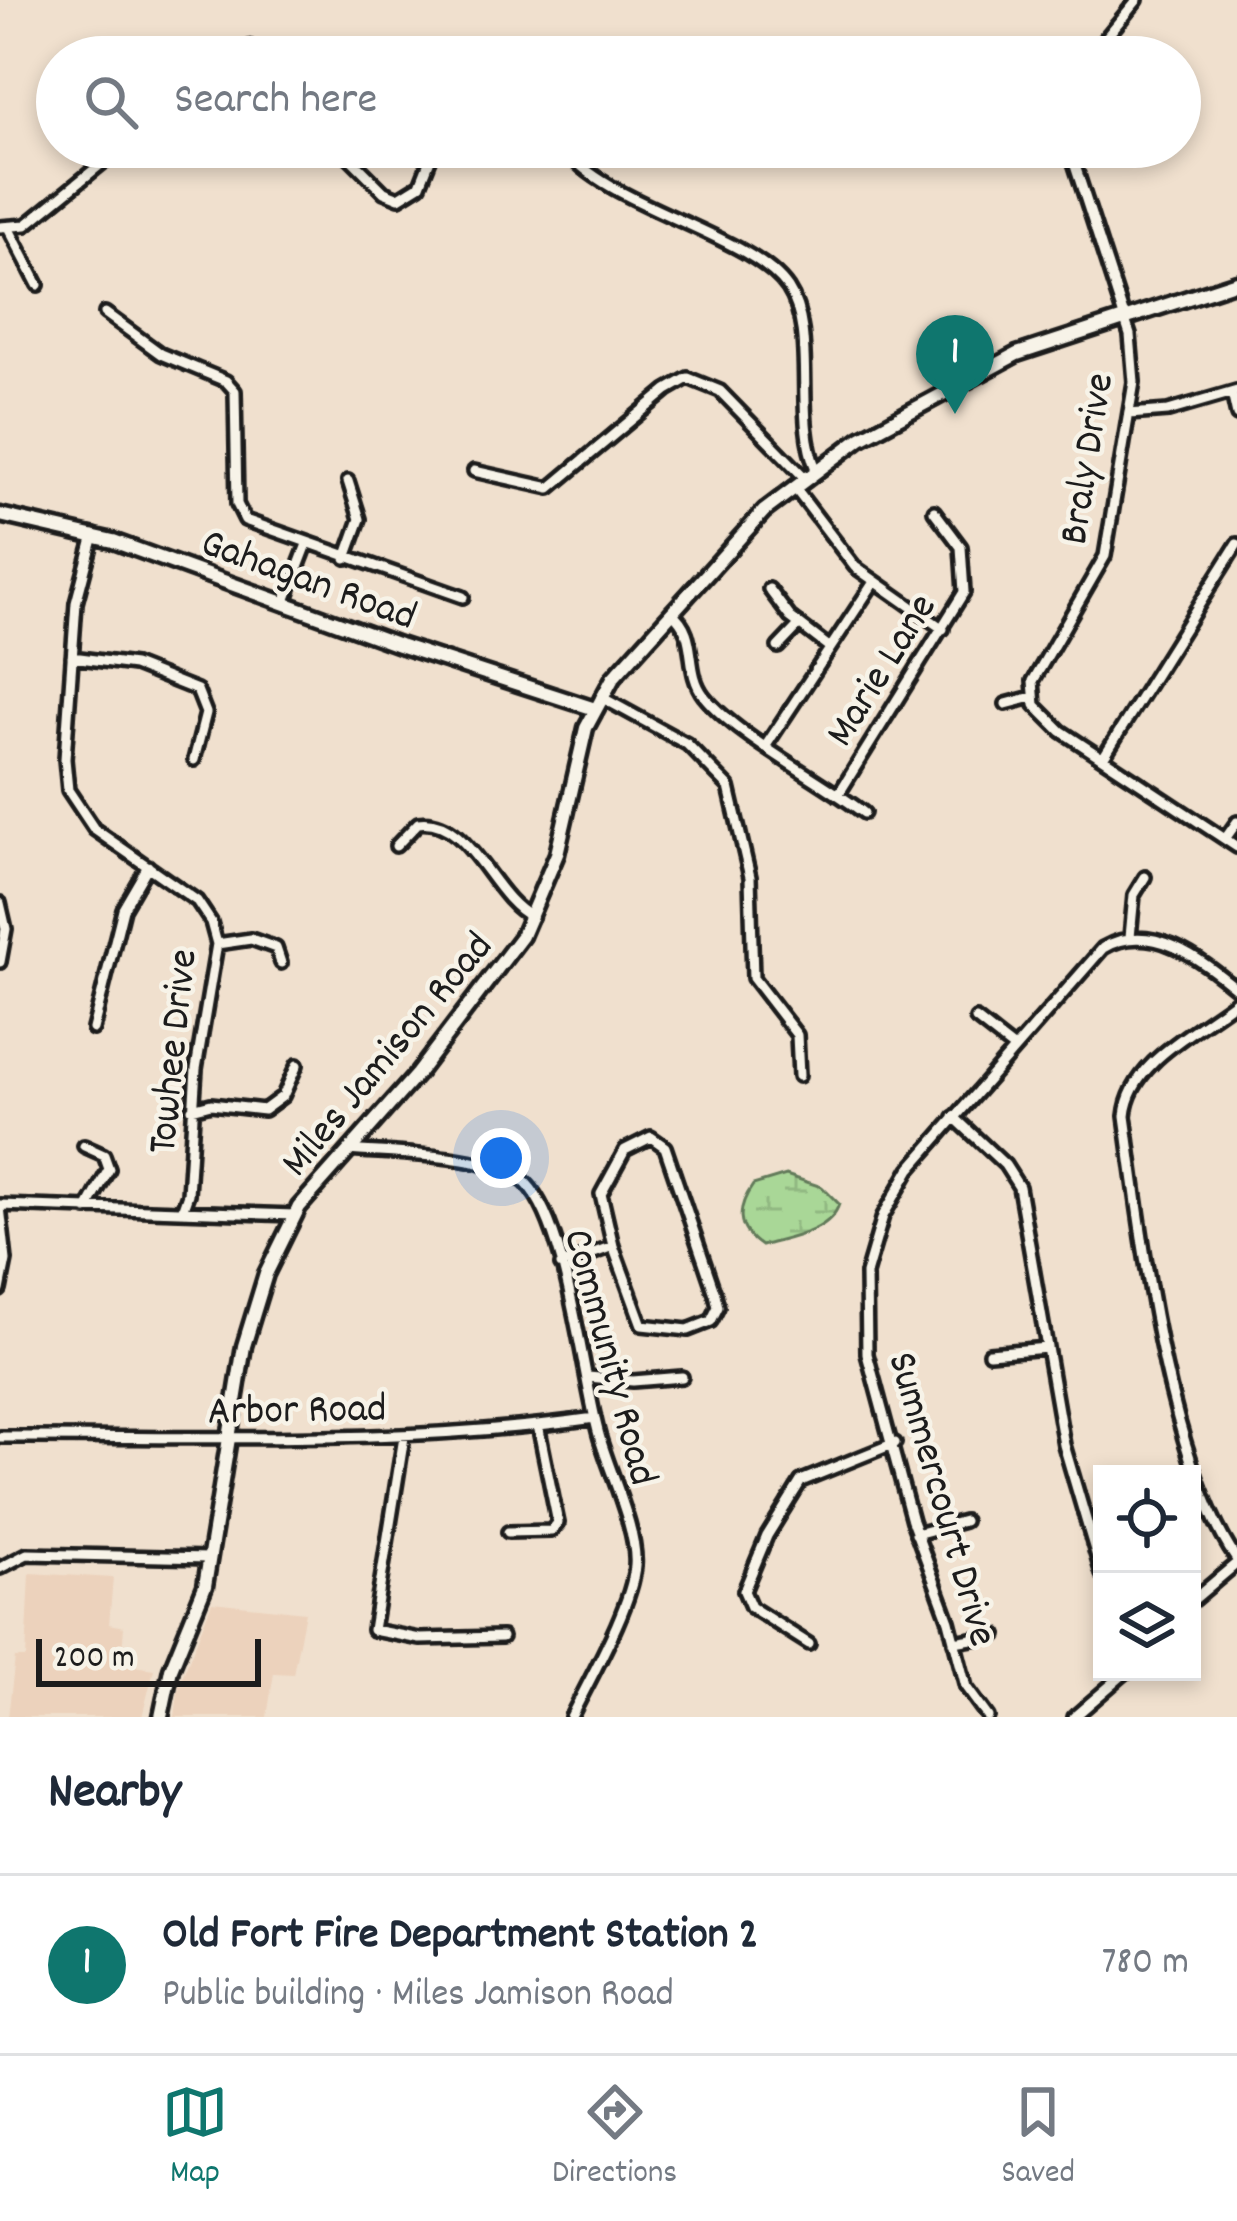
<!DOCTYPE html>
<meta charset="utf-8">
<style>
body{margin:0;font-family:Dekko,sans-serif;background:#f6f6f7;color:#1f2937}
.controls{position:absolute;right:36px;bottom:36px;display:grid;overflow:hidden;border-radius:0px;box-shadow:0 6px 18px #0003}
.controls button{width:108px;height:108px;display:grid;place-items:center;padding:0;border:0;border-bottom:3px solid #e0e1e3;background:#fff;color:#1f2937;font:60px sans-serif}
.scale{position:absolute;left:36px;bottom:30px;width:225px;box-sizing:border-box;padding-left:12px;border:6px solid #1c1c1c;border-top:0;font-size:33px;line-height:42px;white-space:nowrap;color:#1c1c1c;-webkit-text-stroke:9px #f7f3e8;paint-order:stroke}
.you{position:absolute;left:501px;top:1158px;width:42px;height:42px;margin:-30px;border:9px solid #fff;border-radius:50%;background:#1a73e8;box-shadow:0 0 0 18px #1a73e833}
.badge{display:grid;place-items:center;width:78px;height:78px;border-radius:50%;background:#0f766e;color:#fff;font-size:39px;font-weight:700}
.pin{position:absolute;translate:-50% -99px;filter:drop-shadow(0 3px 6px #0008)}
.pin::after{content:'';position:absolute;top:63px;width:42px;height:36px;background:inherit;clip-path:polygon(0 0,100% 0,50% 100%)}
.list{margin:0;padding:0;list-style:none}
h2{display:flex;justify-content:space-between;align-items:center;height:156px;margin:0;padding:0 48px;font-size:51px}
h2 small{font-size:39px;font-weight:400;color:#747a83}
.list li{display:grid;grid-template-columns:78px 1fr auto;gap:36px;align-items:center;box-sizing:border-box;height:180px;padding:0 48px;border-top:3px solid #e0e1e3}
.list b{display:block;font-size:45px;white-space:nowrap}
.list p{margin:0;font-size:39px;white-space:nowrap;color:#747a83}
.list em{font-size:39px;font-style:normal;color:#747a83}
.icon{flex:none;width:66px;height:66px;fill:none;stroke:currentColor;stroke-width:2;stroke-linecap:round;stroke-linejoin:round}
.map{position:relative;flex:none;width:1237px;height:1717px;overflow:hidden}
.search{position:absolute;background:#fff;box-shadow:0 6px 18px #0003;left:36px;right:36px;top:36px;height:132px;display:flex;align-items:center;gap:30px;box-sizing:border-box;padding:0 42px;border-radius:66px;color:#747a83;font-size:45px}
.sheet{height:336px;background:#fff}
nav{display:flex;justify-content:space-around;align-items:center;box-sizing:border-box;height:168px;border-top:3px solid #e0e1e3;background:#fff;font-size:33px;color:#747a83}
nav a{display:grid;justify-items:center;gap:6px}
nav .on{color:#0f766e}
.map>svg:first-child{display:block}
</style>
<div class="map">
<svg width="1237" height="1717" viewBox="0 0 1237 1717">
<defs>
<pattern id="wetland-marsh" width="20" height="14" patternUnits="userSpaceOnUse" patternTransform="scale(3)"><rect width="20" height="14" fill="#a9d797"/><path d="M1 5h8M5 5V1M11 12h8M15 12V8" fill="none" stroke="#91b882"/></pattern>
</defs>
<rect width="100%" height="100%" fill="#f0e0ce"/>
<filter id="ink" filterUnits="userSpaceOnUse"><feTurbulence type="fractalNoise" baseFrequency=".00833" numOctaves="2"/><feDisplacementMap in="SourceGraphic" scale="24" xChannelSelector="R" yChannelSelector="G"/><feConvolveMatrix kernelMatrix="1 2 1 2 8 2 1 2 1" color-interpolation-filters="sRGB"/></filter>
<g filter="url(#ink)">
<!-- built -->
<path fill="#ecd2bc" d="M30,1573l83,5 -4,46 15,3 -3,37 33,5 -12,48h-134l7,-59h11z
M212,1602l93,10 -12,62 -19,-1 -7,44h-92l4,-32z"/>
<!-- wetland -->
<path fill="url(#wetland-marsh)" stroke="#627a5a" stroke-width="3" d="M786,1175l36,12 17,17c-9,29 -52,34 -78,42 -25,-17 -25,-37 -8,-61z"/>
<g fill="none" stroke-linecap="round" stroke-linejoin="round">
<!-- street casing -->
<g stroke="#1c1c1c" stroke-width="18">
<path id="street" d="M1101,44l18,13
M230,57l20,-10 12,10
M1090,57l47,-57
M339,147l45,45 15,6 21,-13 15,-38
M564,147c39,59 187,86 224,141 30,45 5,128 28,181
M1069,147l61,188 4,47 -29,174 -72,125 2,24 26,26 176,116
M0,227l26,-2 96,-78
M9,229l29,56
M105,313l56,41 65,27 9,10 2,113 8,16 218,77
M1232,393l5,22
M1129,414l39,-3 69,-20
M474,471l76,17 117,-98 21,-12 32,13 85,87
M794,487l61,80 88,62
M94,535l-18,68 -11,156 3,31 26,39 103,72 14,21 6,22 -21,125 -8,125 -6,17
M346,558l14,-39 -12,-38
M769,589l21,28 39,30
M284,604l23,-60
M671,612c29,23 12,57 33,84 33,41 116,83 160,117
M778,647l21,-22
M72,657l62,8 63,25 9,23 -12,47
M601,697l86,47 42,43 21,90 3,101 44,57 2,41
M1006,704l26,-7
M767,744l107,-162
M1103,758l134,-214
M838,795l126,-203 -3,-45 -27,-36
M1225,839l12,-17
M396,846l22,-23c52,-7 73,75 114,94
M0,903l6,26 -6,33
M1130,937l4,-42 11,-18
M217,944l34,-5 25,9 5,15
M1237,1000c-39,31 -107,61 -112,116 17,123 42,343 112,444
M976,1019l37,29
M93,1029l30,-120 25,-43
M192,1109l19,-5 53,6 19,-14 14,-31
M954,1117l51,48 14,22 45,258 38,129
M84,1146l20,9 5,14 -22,40
M349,1150c42,4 147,4 177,33 42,43 56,192 73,252 10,36 39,96 36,131 -3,40 -46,114 -64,151
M0,1205l295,10
M0,1207l6,53 -6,30
M561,1265l52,-19 -12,-52 24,-44 26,-13 14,10 50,147 3,13 -7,14 -23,9 -46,-5 -29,-79
M989,1353l58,-5
M588,1377l45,4 49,-4
M0,1437c200,-1 396,9 595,-19
M404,1437l-31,193 47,9 82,-2
M508,1532l43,-1 7,-8 -20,-98
M916,1534l48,-13
M0,1568l27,-14 182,4
M1192,1601l45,-38
M954,1642l42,-7
M809,1644l-58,-37 -7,-16 23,-55 34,-55 94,-38
M988,1717l-22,-30 -17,-66 -37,-100 -45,-167 -1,-80 17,-58 27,-47 193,-221c48,-28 96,10 134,41
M1074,1717l52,-45"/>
</g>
<!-- secondary casing -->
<g stroke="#1c1c1c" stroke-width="21">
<path id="secondary" d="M0,515l113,26 286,104 196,64
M161,1717l10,-48 34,-83 39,-240 22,-72 33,-67 118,-133 105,-138 35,-82 29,-126 27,-50 151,-167 97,-73 156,-84 220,-72"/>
</g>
<!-- street -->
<use href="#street" stroke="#f7f3e8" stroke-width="9"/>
<!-- secondary -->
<use href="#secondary" stroke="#f7f3e8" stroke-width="12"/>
</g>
</g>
<g text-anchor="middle" stroke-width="9" stroke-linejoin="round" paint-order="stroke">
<!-- street labels -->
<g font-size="42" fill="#1c1c1c" stroke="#f7f3e8">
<text transform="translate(1083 458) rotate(-81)" y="15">Braly Drive</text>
<text transform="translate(310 576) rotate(20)" y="15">Gahagan Road</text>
<text transform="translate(878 668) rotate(-58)" y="15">Marie Lane</text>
<text transform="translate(169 1051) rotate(-84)" y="15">Towhee Drive</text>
<text transform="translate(384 1052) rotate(-50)" y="15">Miles Jamison Road</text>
<text transform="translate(614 1356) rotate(75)" y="15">Community Road</text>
<text transform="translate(297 1406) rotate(-1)" y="15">Arbor Road</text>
<text transform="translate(946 1498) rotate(74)" y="15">Summercourt Drive</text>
</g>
</g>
</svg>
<div class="controls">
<button><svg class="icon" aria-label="locate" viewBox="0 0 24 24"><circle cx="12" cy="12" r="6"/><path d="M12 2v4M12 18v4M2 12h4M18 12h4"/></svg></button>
<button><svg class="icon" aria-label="layers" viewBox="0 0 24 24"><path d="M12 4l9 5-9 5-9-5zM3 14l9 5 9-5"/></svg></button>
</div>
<div class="scale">200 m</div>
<div class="you"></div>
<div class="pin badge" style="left:955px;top:414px">1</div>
<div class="search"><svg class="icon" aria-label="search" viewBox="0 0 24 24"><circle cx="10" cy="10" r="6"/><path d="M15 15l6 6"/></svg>Search here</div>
</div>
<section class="sheet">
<h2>Nearby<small></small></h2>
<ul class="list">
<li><span class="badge">1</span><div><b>Old Fort Fire Department Station 2</b><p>Public building · Miles Jamison Road</p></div><em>780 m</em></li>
</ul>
</section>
<nav>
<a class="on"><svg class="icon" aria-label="map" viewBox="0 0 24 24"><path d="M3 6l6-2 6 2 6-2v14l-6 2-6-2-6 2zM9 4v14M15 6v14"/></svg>Map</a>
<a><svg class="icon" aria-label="directions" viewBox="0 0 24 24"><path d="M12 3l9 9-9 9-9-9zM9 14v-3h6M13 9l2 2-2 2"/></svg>Directions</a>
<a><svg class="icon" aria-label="saved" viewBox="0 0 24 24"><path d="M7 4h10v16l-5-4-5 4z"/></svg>Saved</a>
</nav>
